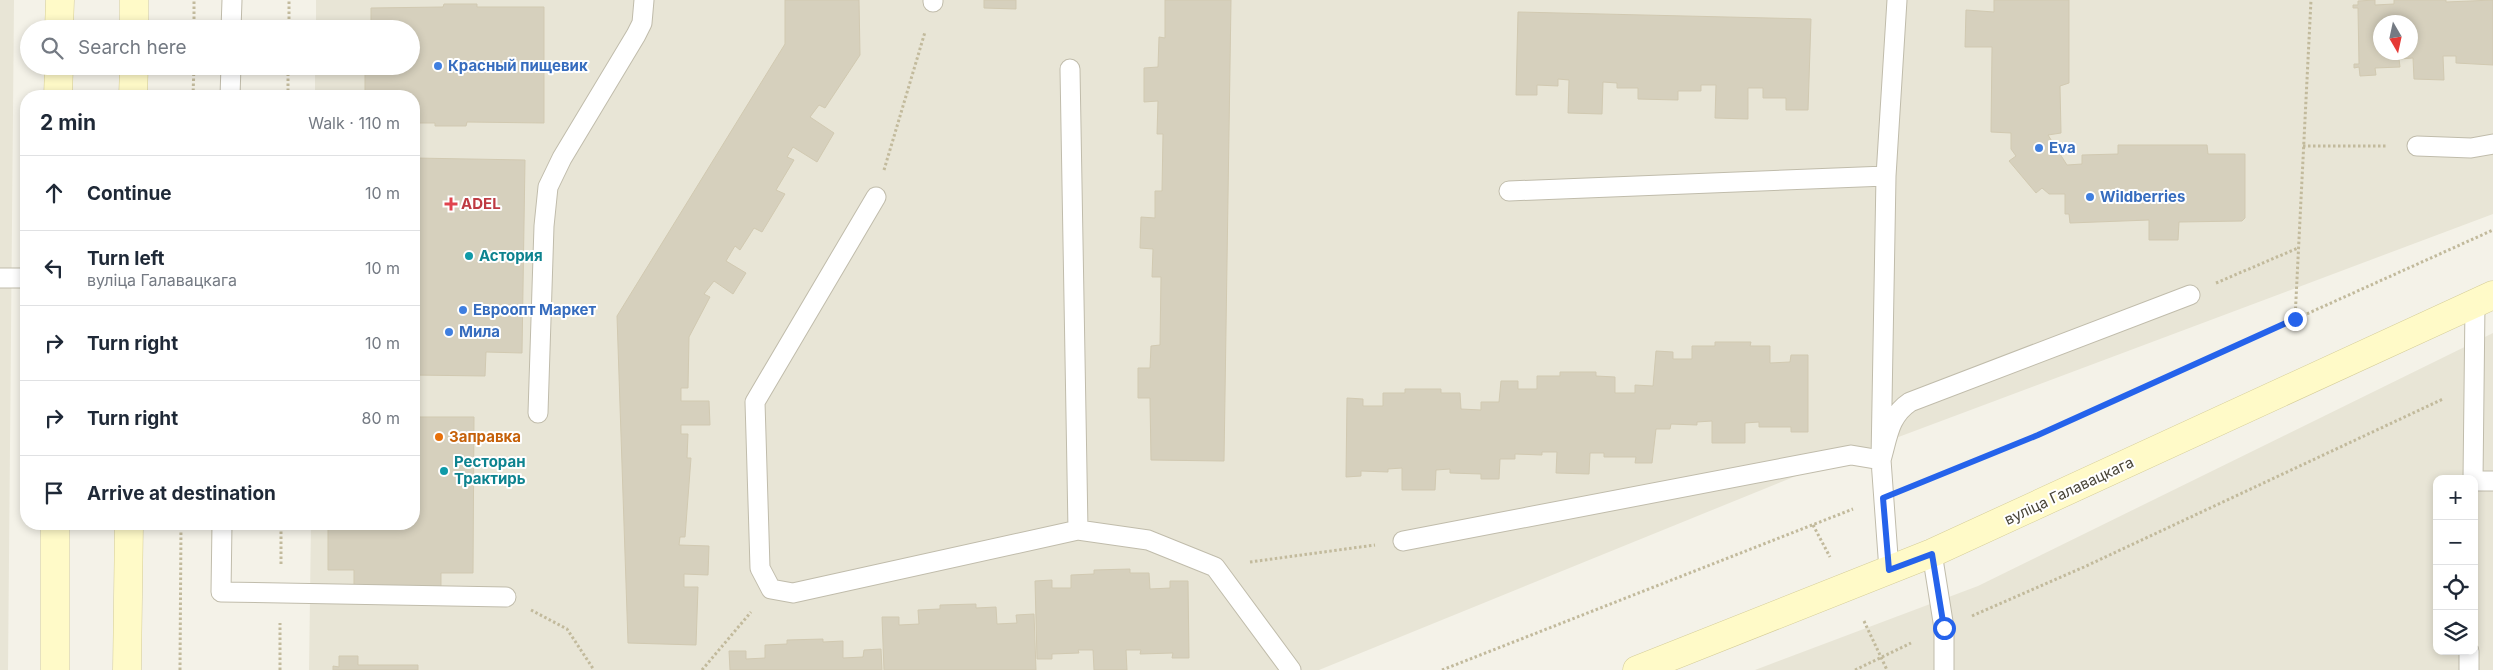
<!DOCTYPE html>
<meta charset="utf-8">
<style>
body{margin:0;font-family:Inter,sans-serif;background:#f2f2f3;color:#1f2937}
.controls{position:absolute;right:15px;bottom:15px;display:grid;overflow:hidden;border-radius:10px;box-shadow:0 2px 8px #0003}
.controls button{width:45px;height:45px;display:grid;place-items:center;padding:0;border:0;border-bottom:1px solid #e0e1e3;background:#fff;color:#1f2937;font:25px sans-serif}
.compass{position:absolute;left:2373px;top:15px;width:45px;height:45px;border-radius:50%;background:#fff;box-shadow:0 2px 8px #0003;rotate:171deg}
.stop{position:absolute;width:15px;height:15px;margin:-11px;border:4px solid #2563eb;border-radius:50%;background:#fff}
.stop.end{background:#2563eb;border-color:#fff;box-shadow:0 1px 5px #0008}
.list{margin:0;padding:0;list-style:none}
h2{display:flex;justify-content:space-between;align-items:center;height:65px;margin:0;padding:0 20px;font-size:21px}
h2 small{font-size:16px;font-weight:400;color:#747a83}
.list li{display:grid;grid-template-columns:32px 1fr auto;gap:15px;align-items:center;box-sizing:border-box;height:75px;padding:0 20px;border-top:1px solid #e0e1e3}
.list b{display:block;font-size:19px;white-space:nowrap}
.list p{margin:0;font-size:16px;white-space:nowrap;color:#747a83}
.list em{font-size:16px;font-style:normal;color:#747a83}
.icon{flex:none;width:28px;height:28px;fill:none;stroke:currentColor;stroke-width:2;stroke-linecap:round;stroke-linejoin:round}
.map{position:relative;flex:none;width:2493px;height:670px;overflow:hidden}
.search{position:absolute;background:#fff;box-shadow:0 2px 8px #0003;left:20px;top:20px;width:400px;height:55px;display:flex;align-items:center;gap:12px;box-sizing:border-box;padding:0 18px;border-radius:28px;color:#747a83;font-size:19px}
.panel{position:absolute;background:#fff;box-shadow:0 2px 8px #0003;left:20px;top:90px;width:400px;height:440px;border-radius:20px}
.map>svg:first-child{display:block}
</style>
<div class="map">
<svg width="2493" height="670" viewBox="0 0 2493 670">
<rect width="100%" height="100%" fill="#f4f2e8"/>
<!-- residential -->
<path fill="#e8e5d6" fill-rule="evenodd" d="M0,0h14l-6,670h-8z
M316,0h2177v214l-680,255 -494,201h-1010l2,-146h103v-428h-99v-30h96v-37h-95zM2380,22h30v30h-30z
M2493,333v337h-738l223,-84zM2437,479h37v172h-37z"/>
<!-- building -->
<path fill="#d6d0bd" stroke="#d1c9b1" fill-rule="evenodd" d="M785,0h74l1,55 -35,53 -6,-3 -9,12 24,16 -17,29 -24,-15 -6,10 7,3 -18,30 9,4 -23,38 -8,-4 -14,22 -5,-4 -9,15 20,12 -13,21 -19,-13 -10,13 6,3 -21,40 -1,51h-7v13h28l1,24h-29v9h7l-1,24h4l-6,79h-5l-1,8 30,1 -1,29 -24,-1v13h14l-2,58 -68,-2 -11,-327 168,-272z
M984,0h32v9l-32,-1z
M1165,0h66l-7,461 -73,-1 -1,-62h-12v-30h12l1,-22 9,-1 1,-68h-9l1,-28 -13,-1 1,-31 14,1v-27h7l1,-57h-6l1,-33 -14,1v-34l14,-1 1,-30 6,1z
M1994,0h75v83l-9,3 1,47 -13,2 19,30 15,-1v-9l36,-1v-9h89l1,9h37v64l-3,3 -63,1 -1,18h-29v-20l-79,3 -1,-9h-4v-20h-16l-7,-6 -6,5 -27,-32 7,-5 -5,-7v-16l-20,-1 1,-85h-27l1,-37 28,2z
M2375,0v5l19,-1v-4h52v2l47,-2v65l-37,-2v-7h-13l1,24 -30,-1 -1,-21 -14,1 1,8 -25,1 1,7 -16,1 -1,-9 -5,1v-4h5l-1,-56h-5v-3h5v-4zM2380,22h30v30h-30z
M444,4h33v3h67v116l-77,-1 -1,4h-31v-3h-21v-27h-49v-30h46v-37h-46l6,-1v-20l72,-1z
M1518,12l293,7 -3,91h-22v-12h-23v-10h-15v31l-33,-1 1,-33h-15v6h-23v9l-40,-1v-11h-21v-5l-14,-1 -1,32 -34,-1 1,-33 -11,-1v7l-21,-1v10h-21z
M414,158l111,2 -3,193 -36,-1 -1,24 -71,-1z
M1715,342h36l-1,4h20v17l20,-1 1,-7h17v77h-17v-5h-32v-5l-14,1v20h-33v-22l-15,1v3l-26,-1 -1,5h-14l-4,34h-17l1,-6h-32v-4h-14l-1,21 -33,-1 1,-21h-15v3l-27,-1v5h-15l-1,20h-18v-5l-31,-1v-4l-14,1 -1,20h-33v-22l-14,1v3l-27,-1v5l-15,1 1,-79 16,1v7h20v-13h22v-4h36v4h19l1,16 20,1v-8h18l2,-21h17v8h19v-13h23v-4h36v4l19,1v16h20v-8l18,1 3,-35 17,1v7h19v-13h23z
M414,417h60l-1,156h-32v14l-87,-1v-16h-26v-46h86z
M1130,569v4h19l1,16 20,-1v-7h18l1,77h-17l1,-5 -33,1 1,-4h-15l1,20h-33l-1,-20h-15l1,3 -27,1v5h-15l-2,-78 17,-1v8h19v-13l23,-1v-4z
M976,604v4l20,-1 1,17 20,-1 -1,-8 18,-1 2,56h-152l-2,-53h17v8l20,-1 -1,-14 22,-1v-4z
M823,639v3l20,-1v17l20,-1 1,-7 17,-1 1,21h-152l-1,-19h17v8l19,-1v-13l22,-1v-4z
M339,656h19v9h60v5h-85v-4l6,1z"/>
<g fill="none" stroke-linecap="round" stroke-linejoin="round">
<!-- lane casing -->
<g stroke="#c0bcab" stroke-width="21">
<path id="lane" d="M933,2v-2
M231,29l1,-29
M1070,69l8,461
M230,96l1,-30
M2417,146l54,2 22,-4
M1509,191l377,-15
M876,197l-121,205 5,166 11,21 22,4 285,-63 70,10 67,27 76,103
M0,278h26
M538,413l6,-187 4,-39 14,-29 74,-123 6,-12 2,-23
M2473,479l2,-175
M2474,481h19
M222,524l-1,68 285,5
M1403,541l448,-86 30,5c7,-24 8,-44 29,-58l280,-107
M1932,553l12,75v42
M1889,570l-8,-110 5,-284 11,-176
M2469,670v-19"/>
</g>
<!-- secondary casing -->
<g stroke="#d5cd98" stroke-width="29">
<path id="secondary" d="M59,29l1,-29
M134,29v-29
M58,96l1,-30
M133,96l1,-30
M55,670v-146
M127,670l2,-146
M1637,670l295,-117 561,-258"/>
</g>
<!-- path -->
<path stroke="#c2ba9c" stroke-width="3" stroke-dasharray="2.5 2.5" stroke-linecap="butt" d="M194,29v-29
M289,29v-29
M193,96l1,-30
M288,96v-30
M2303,146h85
M884,170l41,-138
M2216,283l82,-35
M2295,319l16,-319
M1913,486l125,-51 455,-205
M1813,525l17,32
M1250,562l125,-17
M281,564v-40
M531,610l36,19 27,41
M1972,616l112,-49 359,-168
M1864,621l23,49
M180,670l1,-146
M280,670v-47
M702,670l49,-58
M1442,670l411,-161
M1855,670l56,-27"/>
<!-- lane -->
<use href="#lane" stroke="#fff" stroke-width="19"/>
<!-- secondary -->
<use href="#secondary" stroke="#fffac8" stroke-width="28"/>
</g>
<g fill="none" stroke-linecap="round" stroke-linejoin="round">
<!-- route -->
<path stroke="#2563eb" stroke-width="6" d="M1944,628l-12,-74 -43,16 -6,-72 155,-63 257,-116"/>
</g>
<!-- markers -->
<g fill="#3f7fe0" stroke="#fff" stroke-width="2">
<circle cx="438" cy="66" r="5"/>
<circle cx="2039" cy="148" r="5"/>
<circle cx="2090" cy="197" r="5"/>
<circle cx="463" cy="310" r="5"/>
<circle cx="449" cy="332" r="5"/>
</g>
<path fill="#e0444e" stroke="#fff" stroke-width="2" d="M448.5 196.5h5v5h5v5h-5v5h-5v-5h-5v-5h5z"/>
<g fill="#0f9aa8" stroke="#fff" stroke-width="2">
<circle cx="469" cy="256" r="5"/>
<circle cx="444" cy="471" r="5"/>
</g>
<circle fill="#e8710a" stroke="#fff" stroke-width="2" cx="439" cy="437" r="5"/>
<g text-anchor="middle" stroke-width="4" stroke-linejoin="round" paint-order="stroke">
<!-- shop labels -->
<g font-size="15" font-weight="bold" fill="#366cbe" stroke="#fff" text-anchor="start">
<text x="448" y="71">Красный пищевик</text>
<text x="2049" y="153">Eva</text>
<text x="2100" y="202">Wildberries</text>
<text x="473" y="315">Евроопт Маркет</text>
<text x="459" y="337">Мила</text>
</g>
<!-- health labels -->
<g font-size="15" font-weight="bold" fill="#be3a42" stroke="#fff" text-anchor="start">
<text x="461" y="209">ADEL</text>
</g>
<!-- culture labels -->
<g font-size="15" font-weight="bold" fill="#0d838f" stroke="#fff" text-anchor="start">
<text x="479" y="261">Астория</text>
<text x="454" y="467">Ресторан<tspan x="454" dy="17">Трактирь</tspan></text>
</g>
<!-- food labels -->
<g font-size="15" font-weight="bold" fill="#c56008" stroke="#fff" text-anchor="start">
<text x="449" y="442">Заправка</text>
</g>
<!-- street labels -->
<g font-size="15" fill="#484437" stroke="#fff">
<text transform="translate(2069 491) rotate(-25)" y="5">вуліца Галавацкага</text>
</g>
</g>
</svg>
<div class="controls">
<button>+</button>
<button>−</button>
<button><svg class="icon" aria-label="locate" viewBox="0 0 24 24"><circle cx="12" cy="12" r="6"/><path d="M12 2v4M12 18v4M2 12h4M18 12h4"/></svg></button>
<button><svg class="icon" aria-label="layers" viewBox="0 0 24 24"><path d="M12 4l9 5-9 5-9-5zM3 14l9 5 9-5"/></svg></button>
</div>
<svg class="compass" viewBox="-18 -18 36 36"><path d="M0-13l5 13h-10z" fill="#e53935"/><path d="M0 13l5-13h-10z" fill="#747a83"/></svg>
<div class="stop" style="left:1944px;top:628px"></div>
<div class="stop end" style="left:2295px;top:319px"></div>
<div class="search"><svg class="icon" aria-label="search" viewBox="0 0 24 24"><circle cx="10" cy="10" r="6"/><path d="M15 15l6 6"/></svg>Search here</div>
<section class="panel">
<h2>2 min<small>Walk · 110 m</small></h2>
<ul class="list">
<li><svg class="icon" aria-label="ahead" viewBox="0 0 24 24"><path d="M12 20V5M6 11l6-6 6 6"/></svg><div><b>Continue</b></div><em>10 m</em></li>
<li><svg class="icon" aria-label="left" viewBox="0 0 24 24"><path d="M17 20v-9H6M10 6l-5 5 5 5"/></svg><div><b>Turn left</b><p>вуліца Галавацкага</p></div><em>10 m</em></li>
<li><svg class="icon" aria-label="right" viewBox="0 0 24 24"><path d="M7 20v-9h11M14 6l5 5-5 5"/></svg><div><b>Turn right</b></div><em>10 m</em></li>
<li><svg class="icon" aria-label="right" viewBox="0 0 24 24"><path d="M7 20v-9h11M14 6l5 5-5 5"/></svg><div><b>Turn right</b></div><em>80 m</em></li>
<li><svg class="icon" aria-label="arrive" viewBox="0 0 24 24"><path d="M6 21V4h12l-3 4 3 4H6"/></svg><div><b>Arrive at destination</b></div></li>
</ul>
</section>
</div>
